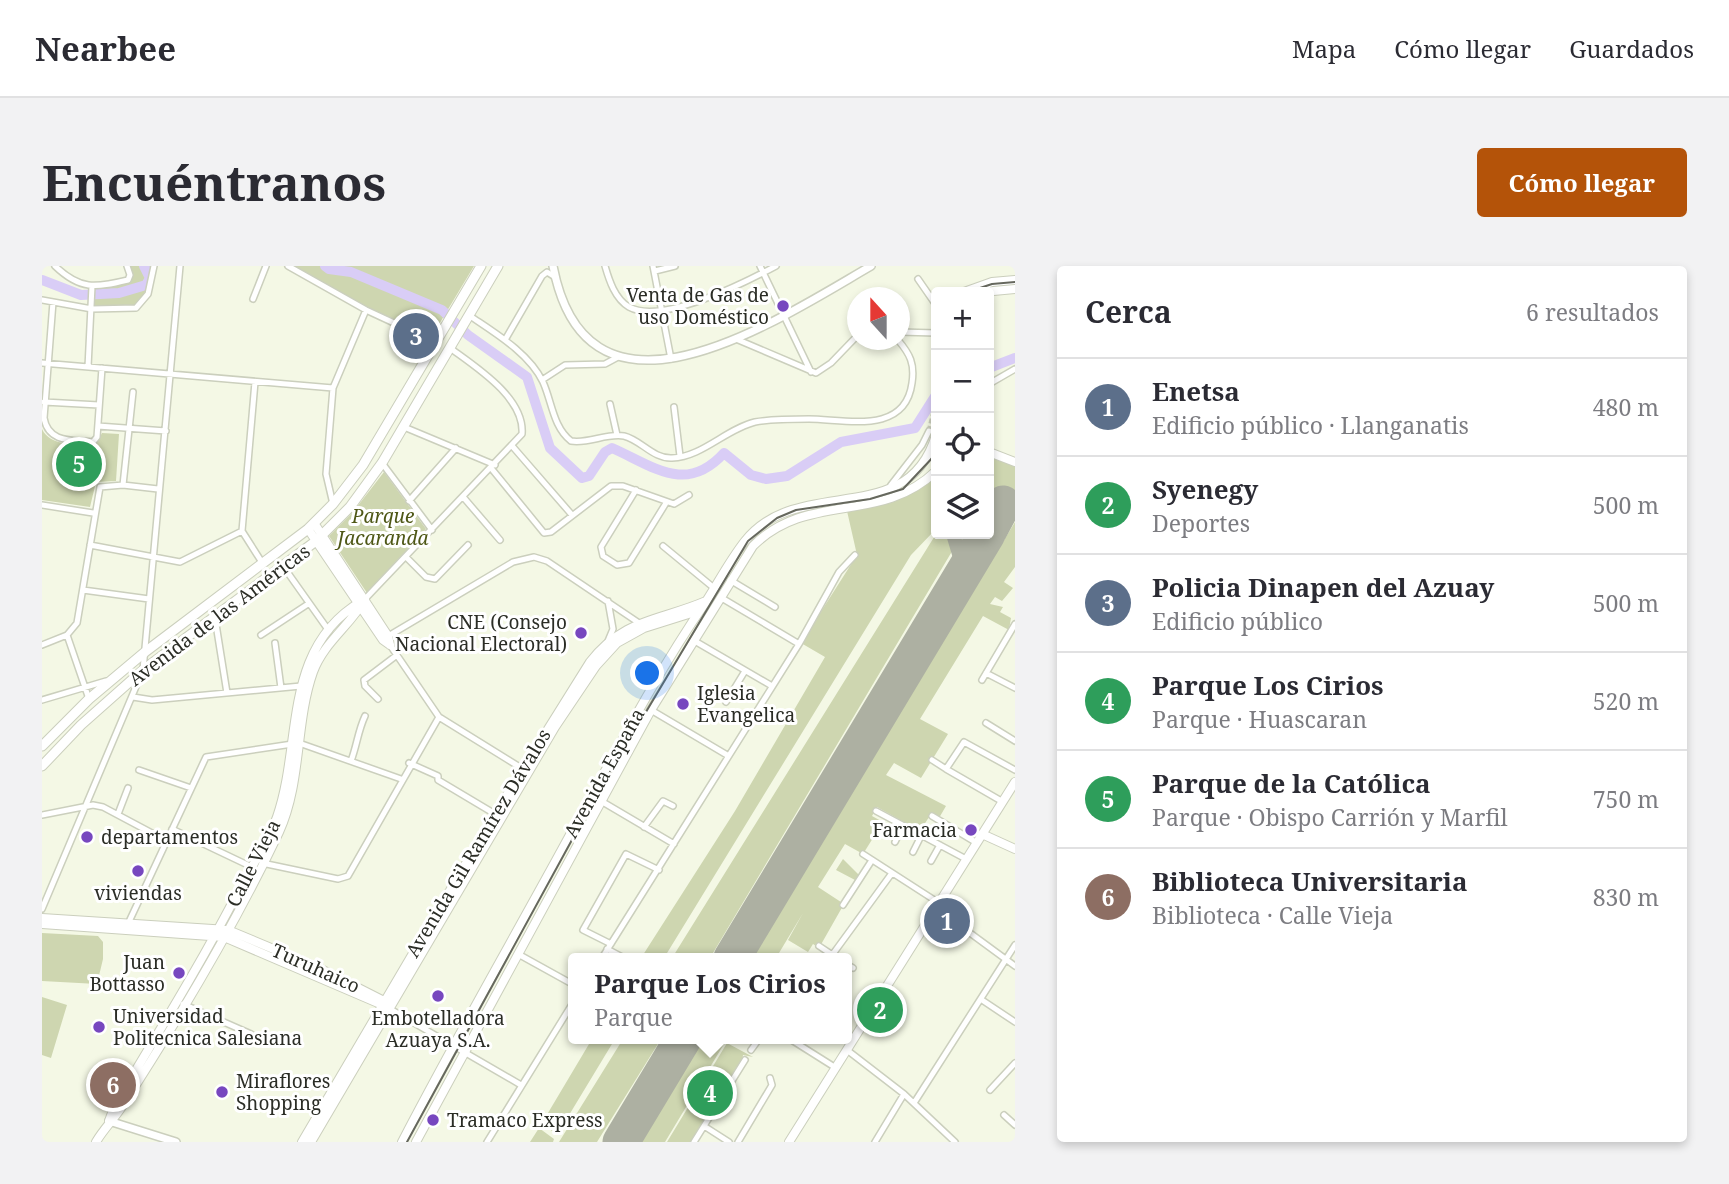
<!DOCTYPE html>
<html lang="es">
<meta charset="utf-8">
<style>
body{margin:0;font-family:"Noto Serif",serif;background:#f2f2f3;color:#2b2b33}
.controls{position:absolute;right:21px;top:21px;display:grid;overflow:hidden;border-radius:7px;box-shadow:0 4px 10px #0003}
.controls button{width:63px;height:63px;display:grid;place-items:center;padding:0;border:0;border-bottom:2px solid #e1e1e2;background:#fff;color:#2b2b33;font:35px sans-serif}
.compass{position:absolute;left:805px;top:21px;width:63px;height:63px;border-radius:50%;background:#fff;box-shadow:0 4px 10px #0003;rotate:339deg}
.you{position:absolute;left:606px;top:408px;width:24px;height:24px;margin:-18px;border:5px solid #fff;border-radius:50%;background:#1a73e8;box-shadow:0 0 0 10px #1a73e833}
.badge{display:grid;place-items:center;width:46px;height:46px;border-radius:50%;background:#b45309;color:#fff;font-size:23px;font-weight:700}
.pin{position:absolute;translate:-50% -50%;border:4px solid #fff;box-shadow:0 2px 7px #0006}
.popup{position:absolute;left:526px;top:687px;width:284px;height:91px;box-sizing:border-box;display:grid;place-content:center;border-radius:7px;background:#fff;filter:drop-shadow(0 2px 5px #0005);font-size:23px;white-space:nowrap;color:#7c7c81}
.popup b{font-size:26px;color:#2b2b33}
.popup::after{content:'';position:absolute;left:50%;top:100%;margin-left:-14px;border:14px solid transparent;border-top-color:#fff}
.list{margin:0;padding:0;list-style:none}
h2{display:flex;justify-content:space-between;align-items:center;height:91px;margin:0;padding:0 28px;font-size:30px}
h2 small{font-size:23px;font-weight:400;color:#7c7c81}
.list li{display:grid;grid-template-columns:46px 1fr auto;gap:21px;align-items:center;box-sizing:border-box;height:98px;padding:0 28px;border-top:2px solid #e1e1e2}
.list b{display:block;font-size:26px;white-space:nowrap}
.list p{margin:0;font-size:23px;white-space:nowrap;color:#7c7c81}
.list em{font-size:23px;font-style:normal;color:#7c7c81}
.icon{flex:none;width:38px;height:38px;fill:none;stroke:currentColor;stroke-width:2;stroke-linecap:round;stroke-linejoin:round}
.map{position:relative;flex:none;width:973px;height:876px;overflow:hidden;border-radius:7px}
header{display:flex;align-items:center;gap:42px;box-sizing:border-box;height:98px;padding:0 35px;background:#fff;border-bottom:2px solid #e1e1e2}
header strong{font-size:33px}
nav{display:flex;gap:38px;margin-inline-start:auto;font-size:24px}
.intro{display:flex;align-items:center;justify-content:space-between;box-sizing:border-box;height:168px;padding:0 42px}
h1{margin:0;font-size:49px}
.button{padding:18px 32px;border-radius:7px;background:#b45309;color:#fff;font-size:24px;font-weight:700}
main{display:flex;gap:42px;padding:0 42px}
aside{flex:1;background:#fff;border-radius:7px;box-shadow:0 4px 10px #0003}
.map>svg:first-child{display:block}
</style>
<header>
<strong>Nearbee</strong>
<nav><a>Mapa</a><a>Cómo llegar</a><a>Guardados</a></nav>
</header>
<div class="intro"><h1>Encuéntranos</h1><a class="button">Cómo llegar</a></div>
<main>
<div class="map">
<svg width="973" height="876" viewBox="0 0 973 876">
<rect width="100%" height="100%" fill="#f4f8e5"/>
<!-- green -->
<path fill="#ced6b0" d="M87,0h22c-7,46 -15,43 -58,41v-17l38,-9 2,-6z
M252,0h180l-42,70 -59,-24z
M0,163c8,18 36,15 53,17l7,-13 17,1 -3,47 -20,1 -6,25 -48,-7z
M947,187l26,10v48l-26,-15z
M342,206l42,57 -59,64 -38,-57 24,-24z
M894,209v54l-25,26 -247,403h-23l94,-147 90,-154 -24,-14 56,-88 -10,-44c33,-5 66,-11 89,-36z
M973,256v45l-11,15 9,6 -11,13 -7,-4 -5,7 13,3 -3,5 11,6 -2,12 -26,-14 -63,103 28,15 -27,44 -27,-15 -8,12 60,31 -7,12 -8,-4 -11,17 -43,-24 -5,9 11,6 -20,32 -18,-10 -27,43 26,17 -25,44 -6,-4 -5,8 -20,-12 15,-27 -27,45h-25z
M894,268h15l3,14 -244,410h-38z
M801,593l16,16 -4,5 -19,-10z
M0,667l56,3 5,6v17l-6,25 -55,-3z
M0,731l25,8 -16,53 -9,-3z
M550,773h23l-58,96 -15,-12z
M581,773h38l-64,103h-38z
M661,773h24l-62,103h-25z
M685,777l26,14 -10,-2 -1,8 -49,79h-26z
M497,862l15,11 -1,3h-23z"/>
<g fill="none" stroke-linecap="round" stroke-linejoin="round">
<!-- river -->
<path stroke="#d9cdf6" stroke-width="10" d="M283,0l4,3 22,3 91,38 26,25 59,42 23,71 32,30 7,-2 16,-24 7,-4c41,18 74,47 112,5l27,22 15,4 21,-3 54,-34 74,-14 21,-33
M0,14l39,15 38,-2 27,-8 4,-7 -6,-12
M947,102l26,-10"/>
<!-- taxiway -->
<path stroke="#adb0a2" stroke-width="14" d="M947,242l8,6
M911,268l12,40"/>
<!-- runway -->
<path stroke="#adb0a2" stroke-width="37" d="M947,264l14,-26
M690,692l255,-424
M579,876l62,-103"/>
<!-- minor-tunnel -->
<path stroke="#cccfbf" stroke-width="5" stroke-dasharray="5 2.5" stroke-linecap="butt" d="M947,112h7
M887,165l7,-27"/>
<!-- minor casing -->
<g stroke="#cbcfbd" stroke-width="8">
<path id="minor" d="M13,0c25,24 40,22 73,14l2,-5 -3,-9
M246,0l78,44 69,32
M563,0c4,14 10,33 24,41 33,18 117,-25 147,-41
M611,0l18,93
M718,0l51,106
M613,5l20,-5
M876,13l18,26
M211,33l13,-33
M0,34l50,9 44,-1 12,-14 6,-28
M11,36l-9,116c4,25 28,22 49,24l4,-5 5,-69
M428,50c25,17 59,37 73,66 9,20 10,45 28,59 18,3 35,-8 53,-5 17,4 29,23 48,22 30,-1 54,-29 83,-36 16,-3 37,-3 54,-3 35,0 96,17 103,-36 3,-19 -2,-29 -14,-43
M858,66l36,1
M694,73l80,34 15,-10 27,-28
M463,74l37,-64 5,-4 8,5
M0,97l291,25
M46,101l4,-81
M500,114l23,-15 40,-1 13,-7
M213,116l-13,149 21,33
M947,118l26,-15
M2,136l55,3
M568,138l7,31
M632,141l6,49
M56,160l68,5
M362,161l91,38
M471,181l59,68
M340,197l50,67
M449,202l53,65 7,-1 60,-46h12l51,18 15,-9
M81,219l10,-93
M849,219l31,-40 7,-14
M594,224l-35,57 2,9 14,9 12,-2 37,-60
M422,232l36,42
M367,235l47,-53
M291,238l-7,-30 7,-86 33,-78
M0,239l51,8
M48,279l90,17 62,-31
M621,280l51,42
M364,291l20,20 9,2 33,-34
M241,300l46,65
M688,314l45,27
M41,324l66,9
M678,331l79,47
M323,333l157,-165c3,-36 -46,-67 -72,-86
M173,352l12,75
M25,369l22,64
M219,369l47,-31
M343,372l128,-76 21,-5 13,4 95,64
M651,374l79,46
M566,375l5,-12 -5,-28
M233,377l6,45
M0,379l25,-10 10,-12 23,-136 23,-2 35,4
M348,379l49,72 84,52
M944,407l29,15
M940,414l33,-56
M91,431l19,3 149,-14
M336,433l-13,-13 -1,-6 33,-25
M0,434l64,-19
M684,436l19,-31
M609,444l76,45
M944,457l29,18
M890,494l14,9
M309,495c6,-16 7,-30 14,-45
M367,497l29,13v4l57,34
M97,504l52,18
M559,535l73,43
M961,536l-57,-33 18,-27 51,28
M834,545l90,48
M76,548l10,-26
M0,549l51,-10 10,2 62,33
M890,550l45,27
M602,561l19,-26 10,5
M130,563l82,39
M853,576l8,-16
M871,586l8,-16
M821,588l76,49
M889,595l9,-16
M220,597l76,16 10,-3 91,-159
M801,639l29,-45
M894,642l79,58
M0,643l101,-239 37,-404
M85,660l79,-169 93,-14 102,36
M569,678l-28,-14 43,-76 33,16
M777,680l18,12
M565,683l17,9
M476,688l56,31
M560,692l197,-314 40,-72 16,-17
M788,692l62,-85
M804,698l7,4
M940,734l33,22
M141,738l68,30
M348,743l131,76
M748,773l46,29
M709,784l8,-11
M805,784l57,44 51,48
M948,824l25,-27
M872,837l101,-158
M962,849l11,10
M662,860l25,16
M445,876l87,-141
M652,876l51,-82
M696,876l34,-57 -2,-7
M833,876l29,-48"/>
</g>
<!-- tertiary casing -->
<g stroke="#cbcfbd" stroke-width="10">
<path id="tertiary" d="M511,0c35,182 226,53 318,0
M67,855l67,21"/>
</g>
<!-- secondary casing -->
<g stroke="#cbcfbd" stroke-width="10">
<path id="secondary" d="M922,26l28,-10 23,-2
M941,26l32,-3
M947,186l26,10
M272,257l74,113 2,9
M266,263l75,111 7,5
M940,568l33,15
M0,652l186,12 91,38 67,34
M0,658l182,13 161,69
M67,855l6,-16c43,-72 87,-143 125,-217 13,-24 28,-46 37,-71 26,-74 4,-169 85,-216
M54,876c7,-12 17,-22 25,-34 57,-88 113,-181 158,-276 23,-50 16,-109 34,-160 11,-30 38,-47 52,-73
M260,876l193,-328 95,-152c34,-44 70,-41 116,-61
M269,876l244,-415 41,-61 21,-23 27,-15 54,-17
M360,876c56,-108 117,-213 175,-320 41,-74 80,-149 128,-219 13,-20 25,-43 40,-62 54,-68 163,-10 191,-106
M374,876l235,-432 102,-164c55,-55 127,-21 183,-75
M747,876l226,-360"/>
</g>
<!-- primary casing -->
<g stroke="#cbcfbd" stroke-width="11">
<path id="primary" d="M0,480l47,-47 56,-47 163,-123 25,-25 30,-39 118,-199
M0,500l39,-41 62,-55 173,-129 34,-34 32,-44 116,-197"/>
</g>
<!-- minor -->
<use href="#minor" stroke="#fff" stroke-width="5"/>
<!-- tertiary -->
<use href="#tertiary" stroke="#fff" stroke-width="7"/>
<!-- secondary -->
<use href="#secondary" stroke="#fff" stroke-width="8"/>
<!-- primary -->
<use href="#primary" stroke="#fff" stroke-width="9"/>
<!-- tram -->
<path stroke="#66685e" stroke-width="2" d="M926,26l24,-8 23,-2
M365,876l190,-348 151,-253 29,-23 19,-8 74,-11 33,-10 33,-35"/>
</g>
<!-- markers -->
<g fill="#7747bf" stroke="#fff" stroke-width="2.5">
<circle cx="741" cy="40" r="7"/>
<circle cx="539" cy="367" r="7"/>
<circle cx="641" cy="438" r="7"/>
<circle cx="929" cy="564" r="7"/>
<circle cx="45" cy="571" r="7"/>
<circle cx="96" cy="605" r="7"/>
<circle cx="137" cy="707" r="7"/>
<circle cx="396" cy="730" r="7"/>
<circle cx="57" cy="761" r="7"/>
<circle cx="180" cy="826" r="7"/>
<circle cx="391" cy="854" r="7"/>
</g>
<g text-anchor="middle" stroke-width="6" stroke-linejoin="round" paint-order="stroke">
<!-- poi labels -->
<g font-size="19" fill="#2b2d26" stroke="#fff" text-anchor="start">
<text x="727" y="36" text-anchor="end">Venta de Gas de<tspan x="727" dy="22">uso Doméstico</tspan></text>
<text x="525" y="363" text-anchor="end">CNE (Consejo<tspan x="525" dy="22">Nacional Electoral)</tspan></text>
<text x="655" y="434">Iglesia<tspan x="655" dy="22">Evangelica</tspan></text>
<text x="915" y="571" text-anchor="end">Farmacia</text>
<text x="59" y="578">departamentos</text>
<text x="96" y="634" text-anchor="middle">viviendas</text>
<text x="123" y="703" text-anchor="end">Juan<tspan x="123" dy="22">Bottasso</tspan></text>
<text x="71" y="757">Universidad<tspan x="71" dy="22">Politecnica Salesiana</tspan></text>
<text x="396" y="759" text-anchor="middle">Embotelladora<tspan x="396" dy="22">Azuaya S.A.</tspan></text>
<text x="194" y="822">Miraflores<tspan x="194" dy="22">Shopping</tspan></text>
<text x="405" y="861">Tramaco Express</text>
</g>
<!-- park labels -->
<g font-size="19" font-style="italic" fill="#4e5716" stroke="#fff">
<text x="341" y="257">Parque<tspan x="341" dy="22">Jacaranda</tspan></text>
</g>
<!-- street labels -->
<g font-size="19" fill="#2b2d26" stroke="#fff">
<text transform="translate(177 349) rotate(-37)" y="7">Avenida de las Américas</text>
<text transform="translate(562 507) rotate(-61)" y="7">Avenida España</text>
<text transform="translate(436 577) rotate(-59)" y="7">Avenida Gil Ramírez Dávalos</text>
<text transform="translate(211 597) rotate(-63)" y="7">Calle Vieja</text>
<text transform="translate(274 702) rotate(24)" y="7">Turuhaico</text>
</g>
</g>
</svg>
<div class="controls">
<button>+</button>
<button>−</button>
<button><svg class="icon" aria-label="locate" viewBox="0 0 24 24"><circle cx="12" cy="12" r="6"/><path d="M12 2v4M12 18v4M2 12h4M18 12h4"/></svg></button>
<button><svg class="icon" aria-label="layers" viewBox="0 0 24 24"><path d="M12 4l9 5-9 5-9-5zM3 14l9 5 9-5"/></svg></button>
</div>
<svg class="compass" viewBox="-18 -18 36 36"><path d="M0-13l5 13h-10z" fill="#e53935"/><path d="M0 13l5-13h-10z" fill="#7c7c81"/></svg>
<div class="you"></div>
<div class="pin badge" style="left:905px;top:655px;background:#5c6f8a">1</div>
<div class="pin badge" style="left:838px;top:744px;background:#2e9e5b">2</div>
<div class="pin badge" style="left:374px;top:70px;background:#5c6f8a">3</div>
<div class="pin badge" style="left:668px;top:827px;background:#2e9e5b">4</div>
<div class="popup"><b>Parque Los Cirios</b>Parque</div>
<div class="pin badge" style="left:37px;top:198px;background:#2e9e5b">5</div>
<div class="pin badge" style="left:71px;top:819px;background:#8d6e63">6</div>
</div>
<aside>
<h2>Cerca<small>6 resultados</small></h2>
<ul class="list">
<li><span class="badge" style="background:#5c6f8a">1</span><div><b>Enetsa</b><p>Edificio público · Llanganatis</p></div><em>480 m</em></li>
<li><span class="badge" style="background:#2e9e5b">2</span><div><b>Syenegy</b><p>Deportes</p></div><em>500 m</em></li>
<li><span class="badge" style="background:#5c6f8a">3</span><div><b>Policia Dinapen del Azuay</b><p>Edificio público</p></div><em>500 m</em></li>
<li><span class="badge" style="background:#2e9e5b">4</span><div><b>Parque Los Cirios</b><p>Parque · Huascaran</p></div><em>520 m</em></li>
<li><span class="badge" style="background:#2e9e5b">5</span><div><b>Parque de la Católica</b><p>Parque · Obispo Carrión y Marfil</p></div><em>750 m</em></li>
<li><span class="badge" style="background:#8d6e63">6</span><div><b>Biblioteca Universitaria</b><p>Biblioteca · Calle Vieja</p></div><em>830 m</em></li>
</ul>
</aside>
</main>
